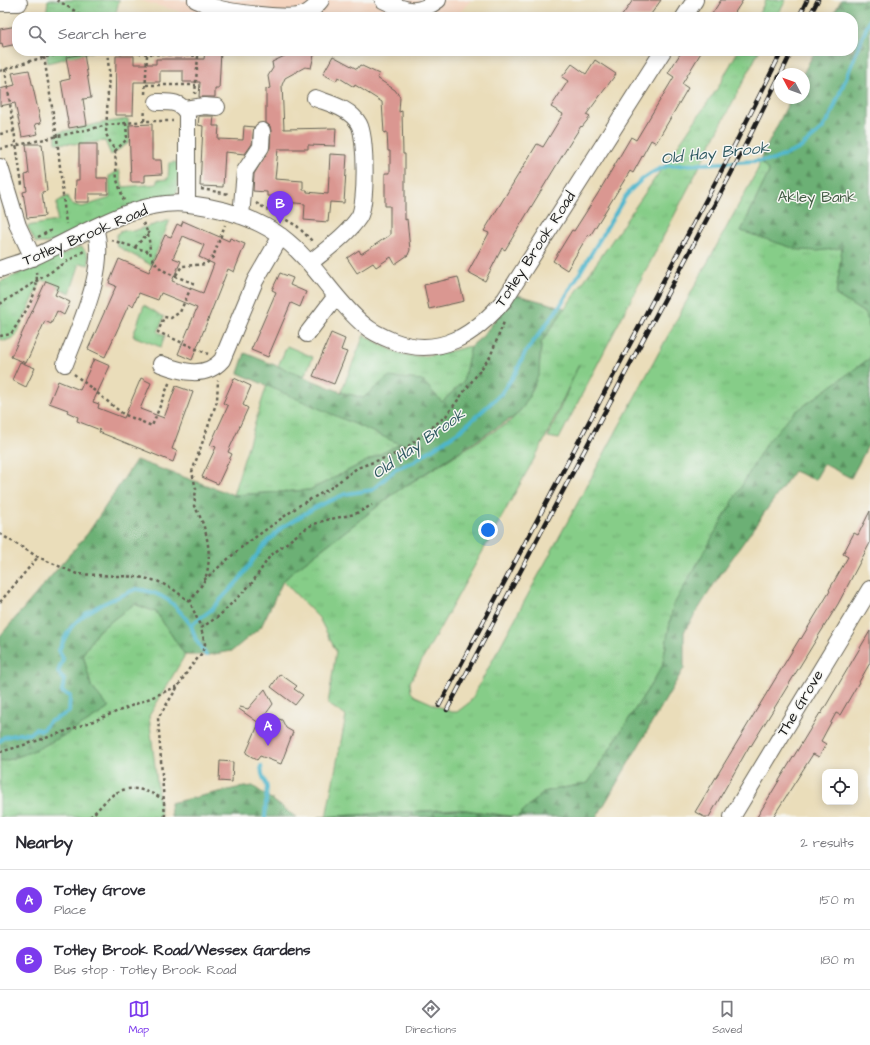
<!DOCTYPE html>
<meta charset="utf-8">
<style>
body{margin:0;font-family:"Architects Daughter",sans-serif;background:#f2f2f3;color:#2b2b33}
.controls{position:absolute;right:12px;bottom:12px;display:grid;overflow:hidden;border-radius:8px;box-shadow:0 2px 10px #0003}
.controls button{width:36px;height:36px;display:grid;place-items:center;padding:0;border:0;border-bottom:1px solid #e1e1e2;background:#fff;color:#2b2b33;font:20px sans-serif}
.compass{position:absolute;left:774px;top:68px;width:36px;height:36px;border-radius:50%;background:#fff;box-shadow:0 2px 10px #0003;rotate:311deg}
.you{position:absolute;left:488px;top:530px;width:14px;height:14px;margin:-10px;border:3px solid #fff;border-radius:50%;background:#1a73e8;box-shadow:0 0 0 6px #1a73e833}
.badge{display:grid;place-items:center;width:26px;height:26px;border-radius:50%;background:#7c3aed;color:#fff;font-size:13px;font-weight:700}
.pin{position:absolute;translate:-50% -33px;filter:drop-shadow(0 1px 2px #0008)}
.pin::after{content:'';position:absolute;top:21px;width:14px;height:12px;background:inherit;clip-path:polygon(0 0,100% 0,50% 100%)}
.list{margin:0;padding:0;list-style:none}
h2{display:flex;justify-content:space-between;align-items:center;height:52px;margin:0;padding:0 16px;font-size:17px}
h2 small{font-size:13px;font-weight:400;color:#7c7c81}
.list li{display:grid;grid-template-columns:26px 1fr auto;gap:12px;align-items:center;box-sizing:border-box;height:60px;padding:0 16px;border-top:1px solid #e1e1e2}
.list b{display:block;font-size:15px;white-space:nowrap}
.list p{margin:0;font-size:13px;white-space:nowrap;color:#7c7c81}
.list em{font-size:13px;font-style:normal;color:#7c7c81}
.icon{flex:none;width:22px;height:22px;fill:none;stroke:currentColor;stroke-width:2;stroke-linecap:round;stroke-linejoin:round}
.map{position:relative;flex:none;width:870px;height:817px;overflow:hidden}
.search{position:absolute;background:#fff;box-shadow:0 2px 10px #0003;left:12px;right:12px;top:12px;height:44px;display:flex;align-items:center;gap:10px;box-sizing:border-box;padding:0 14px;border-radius:16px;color:#7c7c81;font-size:15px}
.sheet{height:172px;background:#fff}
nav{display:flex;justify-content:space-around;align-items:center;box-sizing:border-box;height:56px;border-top:1px solid #e1e1e2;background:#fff;font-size:11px;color:#7c7c81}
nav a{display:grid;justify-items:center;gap:2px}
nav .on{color:#7c3aed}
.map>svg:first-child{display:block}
</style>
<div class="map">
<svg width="870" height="817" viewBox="0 0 870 817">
<defs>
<pattern id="grass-tufts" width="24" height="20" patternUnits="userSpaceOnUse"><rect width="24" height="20" fill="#86cd88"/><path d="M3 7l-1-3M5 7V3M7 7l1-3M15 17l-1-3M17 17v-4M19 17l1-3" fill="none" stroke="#73af75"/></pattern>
<pattern id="forest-firs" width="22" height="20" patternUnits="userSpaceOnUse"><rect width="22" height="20" fill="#6cb074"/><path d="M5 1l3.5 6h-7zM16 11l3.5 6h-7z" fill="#588e5e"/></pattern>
</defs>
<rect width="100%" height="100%" fill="#f6f6f2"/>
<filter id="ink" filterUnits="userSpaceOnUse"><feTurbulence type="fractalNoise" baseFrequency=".025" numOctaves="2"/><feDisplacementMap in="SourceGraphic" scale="8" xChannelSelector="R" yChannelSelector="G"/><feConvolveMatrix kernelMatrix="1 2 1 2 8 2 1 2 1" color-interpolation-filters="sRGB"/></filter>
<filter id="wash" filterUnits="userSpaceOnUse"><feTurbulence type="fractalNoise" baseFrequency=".012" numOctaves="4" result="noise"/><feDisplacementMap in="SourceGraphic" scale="16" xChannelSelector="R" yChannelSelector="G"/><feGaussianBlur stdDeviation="0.9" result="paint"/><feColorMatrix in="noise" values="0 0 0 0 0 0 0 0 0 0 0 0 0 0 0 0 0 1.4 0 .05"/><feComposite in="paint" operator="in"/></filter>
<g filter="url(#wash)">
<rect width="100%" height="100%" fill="#eaddba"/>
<!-- built -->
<path fill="#f4d4bf" d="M138,0h333l-15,17h-258z"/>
<!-- grass -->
<path fill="url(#grass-tufts)" stroke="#517452" d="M48,0h71l-4,17h-69z
M766,0h20l-9,17h-20z
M47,51h47l-47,12z
M738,51h21l-200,388 -11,-2 31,-73 -35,77 -134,241 1,10 4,4 36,16h6l13,-10 288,-533 2,-9 9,12 -28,59 101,17 -6,47 30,19 4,15v29l-27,20 -170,228 -11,61 -74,116 -45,9 -26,25 -59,-8 -132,8 20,-101 -18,-12 8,-53 -17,-33 -36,-37 13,-12 103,-79 110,-68c23,-19 32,-50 32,-79l176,-254z
M128,119l2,23 -19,13 -6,-14 -26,3 -23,-1v-10l45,-10z
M175,162l4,3 -2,28 -5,3 -124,47h-12l-9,-17 30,-5v-19l10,-6 3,7 12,4 28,-9 -1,-22 10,-6 4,17 34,-3v-4l11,-1 1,-16z
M170,220l-19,45 -34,-19 -1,-10 3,-4 9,-2 5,1z
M82,247l7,9v9l-9,-2 -10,30 -28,-13 -27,57 -10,4 -5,-2v-57l77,-34z
M144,305l20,12 -6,15 7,3 -4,12 -28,-11z
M364,335c15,8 31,19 48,21 19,2 41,-6 59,-10l-8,36 -21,20 -20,-22 -34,-2 -25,20 -22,-6z
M287,346l26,11 -9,20 -26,-11z
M267,384l133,60 -90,46 -77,5z
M134,604l22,8 29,43 -36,61 12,101h-161v-55c37,-9 76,-33 109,-54l-18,-22 -8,-32 15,-23z"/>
<!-- forest -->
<path fill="url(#forest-firs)" stroke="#446648" d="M841,0h29v329l-4,-15 -30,-19 6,-47 -24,3 -19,-1 -58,-19 28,-59 -9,-12 31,-62h13l-1,-24 12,-23h38v-34h-21z
M514,294l51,14 -24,35 -2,31 -15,32 -9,10 -116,74 -103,79 -13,12 -22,46 -29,24 -24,4h-23l-29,-43 -22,-8 -36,27 -15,23 8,32 18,22c-32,21 -72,45 -109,54v-126l88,-103 48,-73 98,35 76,-5 90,-46 -162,-71 7,-20 96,39 22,6 25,-21 34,3 20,22 21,-20 8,-36 12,-10z
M870,358v84l-19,36 -27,-14 -9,16 -21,-9 -78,110 -32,51v36l-87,149h-80l26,-25 45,-9 74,-116 11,-61 92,-161 26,-30z
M253,786l43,31h-125l-1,-14 67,-15z
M458,809l53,8h-192z"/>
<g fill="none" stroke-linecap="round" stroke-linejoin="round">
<!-- stream -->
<path stroke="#4eb6cc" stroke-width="4" d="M191,625l5,15 10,15
M0,741l4,-4c9,-1 16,-5 25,-3l6,-5 7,1 7,-8 20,-10 1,-16 -8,-4 2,-12 -6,-8 5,-13 -4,-9c4,-8 8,-19 15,-26 17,-18 41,-25 62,-35 28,3 39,15 55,36l20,-15 28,-30 22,-31 20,-21 35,-21 29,-13 27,-4 25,-22 16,-6 48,-32 40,-36 15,-22 9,-19 35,-47 65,-109c12,-15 24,-25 42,-31l106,-6 26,-11 23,-20 8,-12 40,-98
M261,766l1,8 5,13 -2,30"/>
</g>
<g id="blocks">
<!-- building -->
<path fill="#da9791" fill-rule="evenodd" d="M633,0h28l-12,17h-28z
M721,0h22l-11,17h-22z
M17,26v18l-14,3 -1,-4 -2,1v-15z
M205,51h16l-2,38h-4v8h-16l1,-15h-17v-11h-23v11h-26l-1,33h-18l1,-59h18v8h22v-5h48z
M295,51h20l-4,17 -6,-1 -20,11 -3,7 2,44 52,-1 -1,18 -27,-1v4h-30l-3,30 28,2v9h4v2l21,2 2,-40 17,1 -3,48 -14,-1 -2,20 -24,-2 1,-16 -19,-2v-5l-19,-1v-4l-14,-1 1,-17 16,-26 1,-17 -1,-5 -4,-3v-34l4,-1 -2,-12 5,-8 -1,-6z
M682,51h20l-20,33 6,4 -32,55 -5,-3 -18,33 -3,-2 -40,65 -2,-1 -21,35 -14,-9 19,-31 2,1 23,-36 34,-58 5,3 38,-63 -6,-4z
M84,54l7,44 -8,1 4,26 -18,3 -8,-47 9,-2 -4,-22z
M333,56l24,13 3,-4 19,9 -2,4 18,12 5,7 -1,15 3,-1 1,43h2v66l2,-1 3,31 -2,5 -13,9 -4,-7 -15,10 -3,-4 -16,10 -10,-15 12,-8 2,4 29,-19v-29h-5v-33h5v-22h-2l-1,-19 -3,1 -2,-31 -27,-17 -1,2 -16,-10 -2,4 -13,-7z
M595,60l21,14 -30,41 4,2 -8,10 -1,-1 -14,22 -62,102 -3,-2 -17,33 -17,-9 21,-39 -5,-2 53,-87 6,3 20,-33 -12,-7 17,-26 -6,-4 10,-13 14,10z
M29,70l12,53 -6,1 3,10 -16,3 -7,-34 -15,3v-17l15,-4 -3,-12z
M199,116h15l-1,10h6l-1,13 25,1 1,-14 10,1 -2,17 -7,10 -20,-2 -2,35 -23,-1 3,-60 -5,-1z
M152,124v36h9l1,14 -17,1v7h-14l-2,-57z
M26,144h16l5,47 -5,1 3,24 -18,2 -4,-26 4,-1 -2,-16 4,-1z
M79,144h18v34h11v16h-19v8h-14l1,-22h3z
M183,221l46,20 1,-3 15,6 -11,28 -6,-3 -36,91 -14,-6 19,-46 -36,-15 -3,7 -19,-7 -6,13 -4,-2 -24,53 -17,-8 28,-63 -7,-3 10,-24 30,13 16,-37 6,2 6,-13 4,2zM183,236l21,9 -5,12 15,7 -11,29 -31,-12 9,-20 -8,-3z
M280,273l13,5 -3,7 16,7 -6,15 -9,-4 -23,54 -17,-7 25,-58 -4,-2z
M458,277l6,24 -35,8 -5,-24z
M46,281l13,5 -4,9 15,7 -6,13 -7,-4 -6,13 -6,-3 -19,42 -15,-6z
M331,333l14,6 -4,11 6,2 -13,32 -21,-8z
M94,359l16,7 -17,36 6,2 -1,4 26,10 17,-40 10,5 -11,26 24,9 12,-32 17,6 -21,57 5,2 -4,11 -74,-30 1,-2 -23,-9 1,-4 -11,-5 1,-2 -19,-7 9,-22 22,9z
M20,362l15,6 -9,19 -14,-7z
M234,378l17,8 -8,19 5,3 -20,44 4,2 -14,30 -16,-7 14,-30 -6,-2 18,-39 -5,-3z
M870,511v32l-32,61 -87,142 -1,-1 -41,72h-5l-9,-5 105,-174 1,1 29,-48 -1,-1 19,-33 -5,-3 11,-21 4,2z
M870,631v32l-30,52 -4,-2 -15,28 5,3 -7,13 -6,-3 -40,63h-16l63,-104 1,1z
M280,674l17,12 -3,3 9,6 -8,10 -24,-18z
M265,689l8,15 -8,11 17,5 4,8 7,4 -12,32 -21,-8 -3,4 -11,-7 13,-30 -20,-14 1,-2 8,2z
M220,761l13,1 -1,20 -13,-1z"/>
</g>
</g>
<g filter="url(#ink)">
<use href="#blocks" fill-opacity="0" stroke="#646053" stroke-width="1"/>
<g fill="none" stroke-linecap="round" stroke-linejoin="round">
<!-- minor casing -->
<g stroke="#646053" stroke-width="18">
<path id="minor" d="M196,0c6,2 12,5 17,7 16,5 78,14 92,7 7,-3 11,-8 16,-14
M383,0c22,11 34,16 55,0
M0,3h19
M684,17l11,-17
M157,102c12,0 24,-1 30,12v89
M185,109l19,-3 13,1
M0,167l18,59 15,32
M241,216l4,-45 16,-24 1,-16
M310,263c17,-14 37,-28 49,-46 8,-14 7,-80 0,-93 -9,-16 -29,-20 -44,-26
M0,269c11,-4 23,-7 34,-12 45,-20 104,-60 155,-53 33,4 66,13 93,33 33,25 51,62 82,88 8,7 19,12 29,16 47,18 83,-7 112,-42l158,-248
M307,334l29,-38
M65,364c14,-38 43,-95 30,-136
M161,364c21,8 44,15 61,-4l33,-79 26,-45
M732,817l138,-228"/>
</g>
<!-- path -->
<path stroke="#646053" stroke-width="2.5" stroke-dasharray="3 3" stroke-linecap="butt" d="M57,0l18,11 6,6
M107,51l2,19 -3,64 9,17 2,29 7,21
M108,52l90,4 -3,38
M44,57l13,81 9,86
M5,69l17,116 -1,2
M0,71l30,-10 41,-10
M146,85h50
M145,94l2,-39
M144,121l1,-12
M0,134l15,-3
M0,149l108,-24 36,-4h29
M115,151l12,-12 -1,-16
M201,189l28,5
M256,203l12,7
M281,217l16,9 16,16
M143,223c6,10 6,17 7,27 2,21 26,26 43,33l-13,29 -9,6 -7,-1 -6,15 50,22
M38,237l14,-7
M111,240l39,12
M135,247l14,-15
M176,275l6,-9 24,-2 7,-7 12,-32
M0,304l84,-53
M0,336l11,-2c11,-18 30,-41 25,-62
M74,374l49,40 29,12 18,-45
M0,534l38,23 39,17 62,3 18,4 16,8 17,13 11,26
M204,580l39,-34 57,-41 29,-16 28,-21 44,-16 45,-36 44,-59 14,-35
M0,602l38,-45
M190,602c4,-7 10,-14 14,-21 10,-22 3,-56 -10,-75l2,-17 -4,-17 25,-71 1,-21
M0,752c61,-17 121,-41 178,-66
M90,817c7,-6 13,-14 20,-20 17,-14 35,-8 53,2
M165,817l-7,-99 31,-49 13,-16 3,-9 -4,-16 18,-12 33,-33 18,-27 32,-25 10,-6 14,-5 29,-6 17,-9"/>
<!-- minor -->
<use href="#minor" stroke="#fff" stroke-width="16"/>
<!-- rail casing -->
<g stroke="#1c1c1c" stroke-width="4.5">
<path id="rail" d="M799,17l8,-17
M809,17l9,-17
M781,74l11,-23
M439,706l287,-544 56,-111
M447,710l288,-544 45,-91"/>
</g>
<!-- rail -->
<use href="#rail" stroke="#f6f6f2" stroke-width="3" stroke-dasharray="9" stroke-linecap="butt"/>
</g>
</g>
<g text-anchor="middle" stroke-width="3" stroke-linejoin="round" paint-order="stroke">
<!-- park labels -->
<g font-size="15" fill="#415a42" stroke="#f6f6f2">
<text x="817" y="202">Akley Bank</text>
</g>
<!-- street labels -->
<g font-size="15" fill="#1c1c1c" stroke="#f6f6f2">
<text transform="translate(85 235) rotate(-23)" y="5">Totley Brook Road</text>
<text transform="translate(535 249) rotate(-57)" y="5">Totley Brook Road</text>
<text transform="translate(800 703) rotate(-59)" y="5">The Grove</text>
</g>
<!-- water labels -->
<g font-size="16" font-style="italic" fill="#305a62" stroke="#f6f6f2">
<text transform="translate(715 152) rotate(-6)" y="6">Old Hay Brook</text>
<text transform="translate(418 443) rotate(-35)" y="6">Old Hay Brook</text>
</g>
</g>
</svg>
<div class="controls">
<button><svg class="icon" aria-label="locate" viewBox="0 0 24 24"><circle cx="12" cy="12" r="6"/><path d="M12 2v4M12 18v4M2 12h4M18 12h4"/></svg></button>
</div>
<svg class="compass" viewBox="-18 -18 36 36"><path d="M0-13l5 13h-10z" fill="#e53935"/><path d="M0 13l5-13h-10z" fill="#7c7c81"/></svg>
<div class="you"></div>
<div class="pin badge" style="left:268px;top:746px">A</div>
<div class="pin badge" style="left:280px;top:224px">B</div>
<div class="search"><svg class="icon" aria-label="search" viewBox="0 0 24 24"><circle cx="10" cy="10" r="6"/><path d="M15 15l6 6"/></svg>Search here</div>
</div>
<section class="sheet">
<h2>Nearby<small>2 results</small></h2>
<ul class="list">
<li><span class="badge">A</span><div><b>Totley Grove</b><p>Place</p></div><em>150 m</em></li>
<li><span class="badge">B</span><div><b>Totley Brook Road/Wessex Gardens</b><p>Bus stop · Totley Brook Road</p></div><em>180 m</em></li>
</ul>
</section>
<nav>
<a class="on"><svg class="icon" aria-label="map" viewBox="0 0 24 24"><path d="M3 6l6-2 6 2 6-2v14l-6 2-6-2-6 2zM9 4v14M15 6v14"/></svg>Map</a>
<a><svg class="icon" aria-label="directions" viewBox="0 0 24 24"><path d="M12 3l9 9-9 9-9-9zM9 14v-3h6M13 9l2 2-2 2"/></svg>Directions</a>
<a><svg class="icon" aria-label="saved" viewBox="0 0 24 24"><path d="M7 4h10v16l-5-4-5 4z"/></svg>Saved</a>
</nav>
